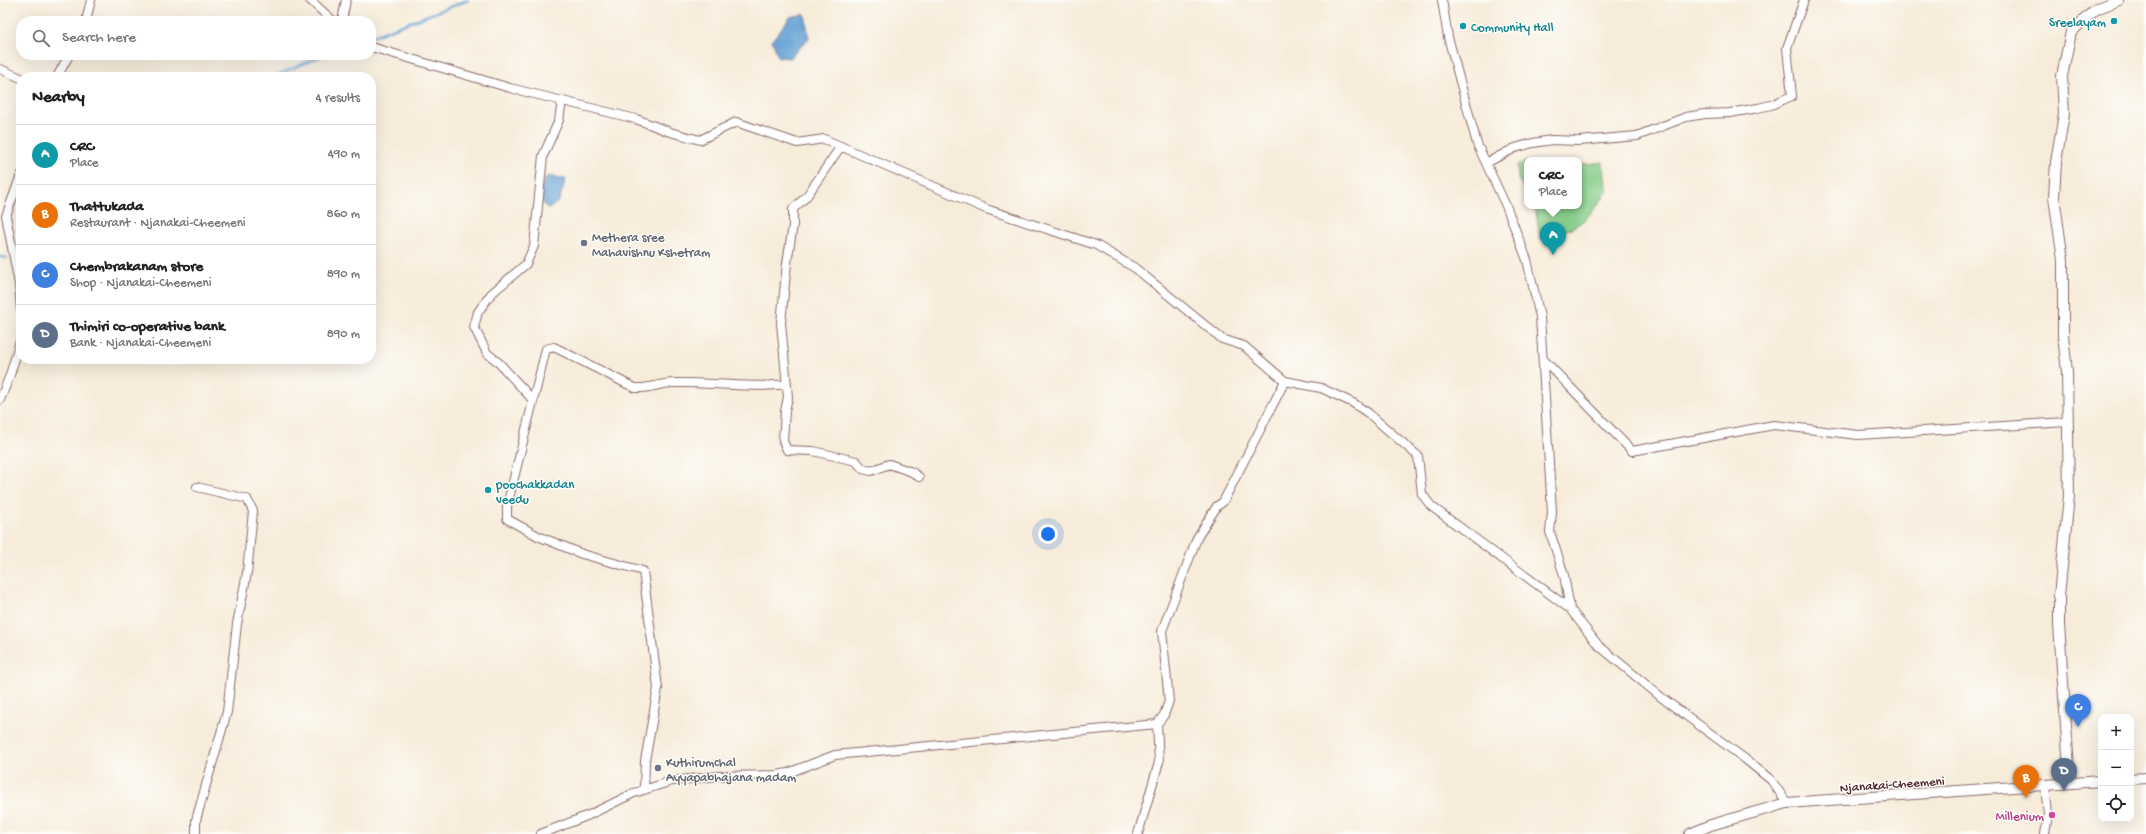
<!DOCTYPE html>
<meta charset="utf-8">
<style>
body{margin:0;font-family:"Gochi Hand",sans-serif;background:#f6f6f6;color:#202124}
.controls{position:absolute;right:12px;bottom:12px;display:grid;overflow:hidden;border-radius:8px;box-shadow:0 4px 16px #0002}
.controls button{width:36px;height:36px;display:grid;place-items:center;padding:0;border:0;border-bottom:1px solid #e0e0e0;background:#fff;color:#202124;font:20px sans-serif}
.you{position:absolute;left:1048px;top:534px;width:14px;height:14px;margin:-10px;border:3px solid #fff;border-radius:50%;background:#1a73e8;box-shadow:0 0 0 6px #1a73e833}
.badge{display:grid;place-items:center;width:26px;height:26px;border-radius:50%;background:#2563eb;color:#fff;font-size:13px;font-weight:700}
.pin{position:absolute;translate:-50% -33px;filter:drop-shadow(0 1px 2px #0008)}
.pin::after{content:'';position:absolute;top:21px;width:14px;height:12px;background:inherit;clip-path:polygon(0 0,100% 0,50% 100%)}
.popup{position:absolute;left:1524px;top:157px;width:58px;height:52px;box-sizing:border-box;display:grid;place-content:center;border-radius:8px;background:#fff;filter:drop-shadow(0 1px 3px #0005);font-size:13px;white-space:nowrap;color:#757577}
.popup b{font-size:15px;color:#202124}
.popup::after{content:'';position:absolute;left:50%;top:100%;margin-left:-8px;border:8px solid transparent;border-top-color:#fff}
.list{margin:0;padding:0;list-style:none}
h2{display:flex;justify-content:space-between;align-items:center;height:52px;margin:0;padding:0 16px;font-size:17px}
h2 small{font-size:13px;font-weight:400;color:#757577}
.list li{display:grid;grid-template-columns:26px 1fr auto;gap:12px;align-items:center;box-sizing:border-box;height:60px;padding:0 16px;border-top:1px solid #e0e0e0}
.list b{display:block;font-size:15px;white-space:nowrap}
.list p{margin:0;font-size:13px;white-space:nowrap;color:#757577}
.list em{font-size:13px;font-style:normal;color:#757577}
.icon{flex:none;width:22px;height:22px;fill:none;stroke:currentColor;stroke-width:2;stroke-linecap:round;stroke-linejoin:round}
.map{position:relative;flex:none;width:2146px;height:834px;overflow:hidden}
.search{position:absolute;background:#fff;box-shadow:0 4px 16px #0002;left:16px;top:16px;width:360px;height:44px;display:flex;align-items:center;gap:10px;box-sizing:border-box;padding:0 14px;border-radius:16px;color:#757577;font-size:15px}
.panel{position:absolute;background:#fff;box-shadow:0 4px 16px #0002;left:16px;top:72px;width:360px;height:292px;border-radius:16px}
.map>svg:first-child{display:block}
</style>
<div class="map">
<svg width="2146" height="834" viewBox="0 0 2146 834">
<rect width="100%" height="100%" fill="#fdfcf7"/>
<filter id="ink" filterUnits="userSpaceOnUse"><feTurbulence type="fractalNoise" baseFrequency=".025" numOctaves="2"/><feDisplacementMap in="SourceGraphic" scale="8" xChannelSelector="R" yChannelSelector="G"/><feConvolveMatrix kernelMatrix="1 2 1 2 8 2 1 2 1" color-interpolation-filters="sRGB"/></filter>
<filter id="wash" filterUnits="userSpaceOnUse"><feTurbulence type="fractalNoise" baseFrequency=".012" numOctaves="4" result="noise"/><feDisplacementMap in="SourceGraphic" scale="16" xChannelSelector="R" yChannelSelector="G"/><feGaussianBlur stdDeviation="0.9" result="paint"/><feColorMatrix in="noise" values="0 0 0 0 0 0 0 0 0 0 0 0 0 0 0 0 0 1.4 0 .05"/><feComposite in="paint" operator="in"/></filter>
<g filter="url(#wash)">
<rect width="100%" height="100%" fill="#f7ecda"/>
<!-- green -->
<path fill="#84cc88" stroke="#67765a" d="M1527,162v32l-9,-15 -1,-14z
M1603,162l4,30c-23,33 -28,35 -67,47l-5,-33h44v-41z"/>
<!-- water -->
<path fill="#64a0d4" stroke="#576080" d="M805,14l4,24 -19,20 -12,-1 -6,-17 18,-23z
M547,176l19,3 -7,22 -10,8 -5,-4 -5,-14z"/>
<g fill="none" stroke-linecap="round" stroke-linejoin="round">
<!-- stream -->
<path stroke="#64a0d4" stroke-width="2.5" d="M371,37l97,-37
M272,77l52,-22
M0,257l7,1"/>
</g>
</g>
<g filter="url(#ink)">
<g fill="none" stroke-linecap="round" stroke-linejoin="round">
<!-- minor casing -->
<g stroke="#876768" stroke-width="10">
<path id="minor" d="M310,0l23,21
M1442,0l6,37 29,107 30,64 20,52 13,57 12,195 -2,20 14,43 6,34 28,36 63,52 84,62 26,21 16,23
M86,21l5,-21
M342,21l4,-21
M371,47l139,41 126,31 34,13 30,8 36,-18 61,21 27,-4 162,70 110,36 39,23 87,71 22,7 41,35 36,7 32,15 15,10 50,43 4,38 9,12 139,103
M0,69l21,9
M57,77l12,-22
M841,146l-35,51 -13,12v16l-6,38 -6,60 7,74 -3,14 -2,30 4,9 26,1 43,10 7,8 8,2 18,-7 23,8 7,5
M1486,163l29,-15 18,-5 19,-3 27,1 58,-5 49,-19 19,-3 25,-1 28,-5 13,-3 21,-9 -5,-48 17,-48
M21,175l-15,41 13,68 2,26
M1543,359l89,92 142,-26 84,10 209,-13
M0,400l10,-25 11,-37
M533,400l-35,-38 -11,-9 -13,-26 4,-15 13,-18 35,-30 8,-18 9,-90 16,-36 3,-19
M2045,786l3,29 -3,19
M644,790l1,-29 13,-73 -15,-117 -61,-17 -44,-18 -31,-17v-13l39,-157 8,-2 81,41c15,1 25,-5 39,-5 37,-1 75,6 112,1
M196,834v-14l31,-108 10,-88 10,-51 6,-62 -6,-12 -50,-12
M541,834l48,-19 45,-22 38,-12 46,-5 59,-1 11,-2 47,-18 322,-31
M1138,834l21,-72 -2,-38 7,-9 5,-14 -7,-70 35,-93 20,-32 6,-4 62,-121"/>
</g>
<!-- major casing -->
<g stroke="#876768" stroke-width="12">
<path id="major" d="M2131,779l15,-1
M2070,783l-11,-158v-29l10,-100 -2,-124 -4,-37v-75l-9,-63 2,-35 8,-48 -2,-38 9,-44 25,-23 23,-9
M1690,834l21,-9 76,-22 314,-22"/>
</g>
<!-- minor -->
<use href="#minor" stroke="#fff" stroke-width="8"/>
<!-- major -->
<use href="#major" stroke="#fff" stroke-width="10"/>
</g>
</g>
<!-- markers -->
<g fill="#0f9aa8" stroke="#fdfcf7" stroke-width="1.5">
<circle cx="2114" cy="21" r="4"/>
<circle cx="1463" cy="26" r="4"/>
<circle cx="488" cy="490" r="4"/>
</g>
<g fill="#6b7280" stroke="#fdfcf7" stroke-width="1.5">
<circle cx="584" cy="243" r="4"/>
<circle cx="658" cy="768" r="4"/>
</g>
<circle fill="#d1479c" stroke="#fdfcf7" stroke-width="1.5" cx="2052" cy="815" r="4"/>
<g text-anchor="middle" stroke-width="3" stroke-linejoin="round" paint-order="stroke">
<!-- culture labels -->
<g font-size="13" fill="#0d838f" stroke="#fdfcf7" text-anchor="start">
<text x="2106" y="26" text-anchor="end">Sreelayam</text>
<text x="1471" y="31">Community Hall</text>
<text x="496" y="488">poochakkadan<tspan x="496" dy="15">veedu</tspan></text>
</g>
<!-- worship labels -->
<g font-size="13" fill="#5b616d" stroke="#fdfcf7" text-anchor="start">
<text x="592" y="241">Methera sree<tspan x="592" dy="15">Mahavishnu Kshetram</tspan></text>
<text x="666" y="766">Kuthirumchal<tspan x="666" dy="15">Ayyapabhajana madam</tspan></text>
</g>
<!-- street labels -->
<g font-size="13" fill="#4a1f2b" stroke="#fdfcf7">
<text transform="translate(1892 783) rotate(-4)" y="5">Njanakai-Cheemeni</text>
</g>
<!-- hotel labels -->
<g font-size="13" fill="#b23c85" stroke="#fdfcf7" text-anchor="end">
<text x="2044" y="820">Millenium</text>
</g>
</g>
</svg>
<div class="controls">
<button>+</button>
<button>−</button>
<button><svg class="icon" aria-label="locate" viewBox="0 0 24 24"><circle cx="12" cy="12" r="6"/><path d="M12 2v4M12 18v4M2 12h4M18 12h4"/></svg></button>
</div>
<div class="you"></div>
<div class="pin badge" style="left:1553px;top:255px;background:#0f9aa8">A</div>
<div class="popup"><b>CRC</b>Place</div>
<div class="pin badge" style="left:2026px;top:798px;background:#e8710a">B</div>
<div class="pin badge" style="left:2078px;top:727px;background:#3f7fe0">C</div>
<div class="pin badge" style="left:2064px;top:791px;background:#5c6f8a">D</div>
<div class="search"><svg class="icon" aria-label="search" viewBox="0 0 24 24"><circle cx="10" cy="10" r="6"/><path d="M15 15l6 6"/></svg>Search here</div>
<section class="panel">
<h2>Nearby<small>4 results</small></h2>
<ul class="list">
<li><span class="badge" style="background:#0f9aa8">A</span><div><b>CRC</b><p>Place</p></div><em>490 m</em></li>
<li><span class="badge" style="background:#e8710a">B</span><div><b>Thattukada</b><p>Restaurant · Njanakai-Cheemeni</p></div><em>860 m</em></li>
<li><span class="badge" style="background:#3f7fe0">C</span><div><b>Chembrakanam store</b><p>Shop · Njanakai-Cheemeni</p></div><em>890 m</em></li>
<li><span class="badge" style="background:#5c6f8a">D</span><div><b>Thimiri co-operative bank</b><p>Bank · Njanakai-Cheemeni</p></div><em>890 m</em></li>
</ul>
</section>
</div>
